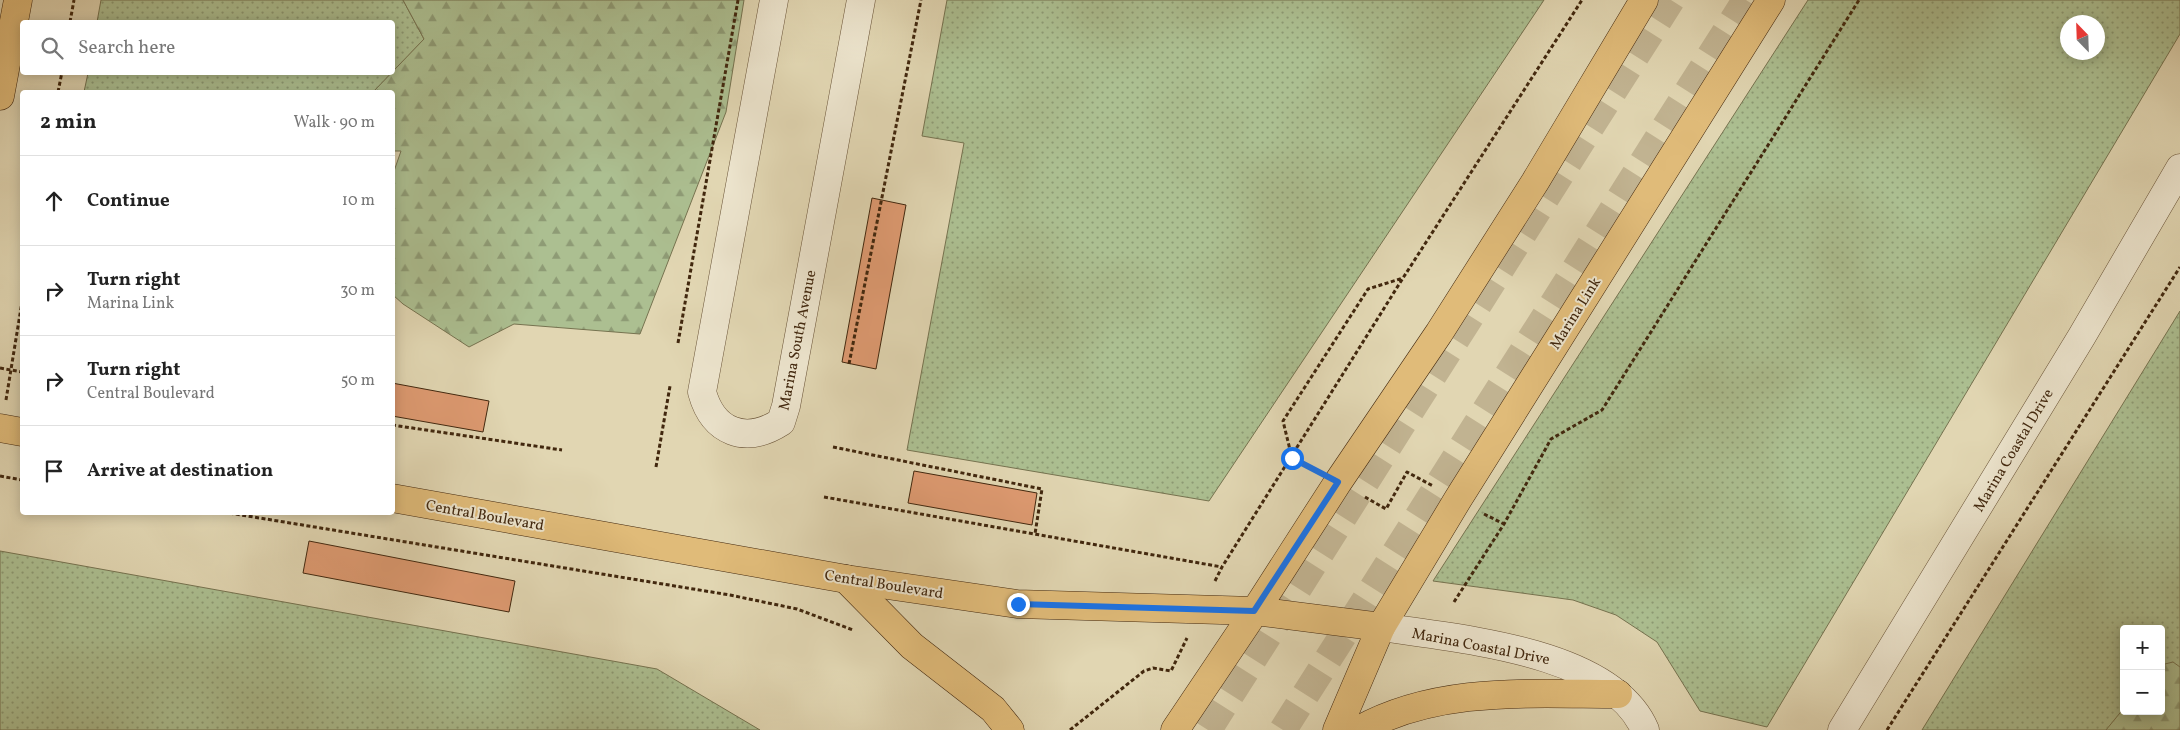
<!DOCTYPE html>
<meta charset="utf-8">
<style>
body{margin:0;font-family:Vollkorn,serif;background:#f2f2f2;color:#222}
.controls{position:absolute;right:15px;bottom:15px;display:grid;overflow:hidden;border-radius:5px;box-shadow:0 2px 12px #0003}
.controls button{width:45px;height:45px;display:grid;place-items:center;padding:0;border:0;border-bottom:1px solid #e0e0e0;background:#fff;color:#222;font:25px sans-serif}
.compass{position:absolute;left:2060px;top:15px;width:45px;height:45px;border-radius:50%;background:#fff;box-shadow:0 2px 12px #0003;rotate:337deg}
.stop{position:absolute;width:15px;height:15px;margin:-11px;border:4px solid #1a73e8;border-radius:50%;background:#fff}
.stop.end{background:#1a73e8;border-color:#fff;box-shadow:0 1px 5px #0008}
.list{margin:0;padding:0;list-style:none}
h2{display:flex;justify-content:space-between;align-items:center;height:65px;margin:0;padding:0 20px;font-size:21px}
h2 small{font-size:16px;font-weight:400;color:#767676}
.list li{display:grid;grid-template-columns:32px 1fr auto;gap:15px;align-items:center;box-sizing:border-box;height:90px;padding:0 20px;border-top:1px solid #e0e0e0}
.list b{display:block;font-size:19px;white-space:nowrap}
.list p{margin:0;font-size:16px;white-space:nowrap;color:#767676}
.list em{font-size:16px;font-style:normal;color:#767676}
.icon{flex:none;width:28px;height:28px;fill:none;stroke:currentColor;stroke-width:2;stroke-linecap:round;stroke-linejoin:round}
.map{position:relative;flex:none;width:2180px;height:730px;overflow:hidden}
.search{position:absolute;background:#fff;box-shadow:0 2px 12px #0003;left:20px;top:20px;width:375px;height:55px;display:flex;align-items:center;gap:12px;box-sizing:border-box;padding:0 18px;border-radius:5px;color:#767676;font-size:19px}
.panel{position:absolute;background:#fff;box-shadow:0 2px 12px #0003;left:20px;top:90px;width:375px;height:425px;border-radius:5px}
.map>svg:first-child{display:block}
</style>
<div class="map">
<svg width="2180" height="730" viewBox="0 0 2180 730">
<defs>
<pattern id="grass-dots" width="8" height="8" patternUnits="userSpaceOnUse" patternTransform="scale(1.25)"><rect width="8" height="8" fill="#acbf91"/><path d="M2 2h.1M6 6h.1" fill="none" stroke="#8e9b75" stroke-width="1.8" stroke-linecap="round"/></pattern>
<pattern id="forest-firs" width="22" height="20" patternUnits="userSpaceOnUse" patternTransform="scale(1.25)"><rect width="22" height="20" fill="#acbf91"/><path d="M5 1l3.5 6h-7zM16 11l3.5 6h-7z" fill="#8e9b75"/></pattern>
</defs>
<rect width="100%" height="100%" fill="#e1d6b2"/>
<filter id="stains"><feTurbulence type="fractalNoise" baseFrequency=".004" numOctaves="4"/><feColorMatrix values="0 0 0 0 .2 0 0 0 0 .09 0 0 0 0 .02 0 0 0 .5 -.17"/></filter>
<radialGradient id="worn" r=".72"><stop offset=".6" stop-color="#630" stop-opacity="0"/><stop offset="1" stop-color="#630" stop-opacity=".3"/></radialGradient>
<!-- grass -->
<path fill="url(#grass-dots)" stroke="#767350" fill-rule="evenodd" d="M101,0h302l21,39 -31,33 -1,-50h-295z
M947,0h597l-335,501 -302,-51 57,-307 -42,-7z
M1808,0h372v34l-413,693 -67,-16 -43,-69 -41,-27 -43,-15 -140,-19zM2068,22h30v30h-30z
M88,73v-1l304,1 -19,19h-289z
M2180,311v419h-258zM2124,629h37v82h-37z
M0,551l657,118 103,61h-760z"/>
<!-- forest -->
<path fill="url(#forest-firs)" stroke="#767350" d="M403,0h341l-18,112 -86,222 -126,-10 -45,23 -66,-43 -10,-9v-121l8,-23h-8l-1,-59h-19l51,-53z
M2173,662l7,5v63h-74l18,-22v3h37v-46z"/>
<!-- building -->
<path fill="#de9a71" stroke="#41270e" d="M872,198l34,7 -30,164 -34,-7z
M392,383l97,18 -6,31 -91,-16z
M914,471l123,22 -5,32 -124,-22z
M309,541l206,40 -6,31 -206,-39z"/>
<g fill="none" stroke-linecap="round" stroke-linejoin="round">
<!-- highway-tunnel -->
<path stroke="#c1b391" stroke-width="28" stroke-dasharray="28 14" stroke-linecap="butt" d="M1208,730l463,-730
M1283,730l463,-730"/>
<!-- minor casing -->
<g stroke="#695337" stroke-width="29">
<path id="minor" d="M774,0l-72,392c11,40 43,53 79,30l5,-16 75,-406
M1381,627c76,12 230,23 264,103
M1842,730l240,-394 98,-168"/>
</g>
<!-- major casing -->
<g stroke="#41270e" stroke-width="29">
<path id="major" d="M0,96l18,-96
M0,428l22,4
M392,498l454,81 171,25 238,7 126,16 77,-128 313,-499
M1255,611l83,-129 101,-149 96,-151 109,-182"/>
</g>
<!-- highway casing -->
<g stroke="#41270e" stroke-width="29">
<path id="highway" d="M846,579l66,67 81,63 17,21
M1175,730l80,-119
M1337,730l44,-103
M1359,730c79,-44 172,-36 259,-36"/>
</g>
<!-- path -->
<path stroke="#41270e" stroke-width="3" stroke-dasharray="4 2.5" stroke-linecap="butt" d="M70,22l4,-22
M58,92l4,-20
M678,343l60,-343
M849,364l72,-364
M0,368l22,4
M6,400l16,-98
M392,425l170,25
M833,447l209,42 -7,45
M656,467l14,-81
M1311,468l-19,-10 -9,-37 85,-132 35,-11
M0,476l22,4
M824,497l398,70
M1365,497l21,12 21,-37 26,14
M223,512l507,83 67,14 56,21
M1484,514l20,10
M1215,581l7,-14 181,-289 179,-278
M1454,602l50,-78 47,-85 51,-29 257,-410
M1070,730l74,-59 9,-3 18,3 16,-33
M1887,730l293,-463"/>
<!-- minor -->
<use href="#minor" stroke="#ece4cd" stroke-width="28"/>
<!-- major -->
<use href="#major" stroke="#e0bb79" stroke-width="28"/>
<!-- highway -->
<use href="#highway" stroke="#e0bb79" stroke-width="28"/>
</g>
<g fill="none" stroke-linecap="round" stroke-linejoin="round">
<!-- route -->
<path stroke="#1a73e8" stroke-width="6" d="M1018,604l236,7 84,-129 -46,-24"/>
</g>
<g text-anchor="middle" stroke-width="4" stroke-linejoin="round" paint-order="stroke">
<!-- street labels -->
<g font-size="15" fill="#41270e" stroke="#ece4cd">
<text transform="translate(1575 313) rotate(-58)" y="5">Marina Link</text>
<text transform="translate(797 340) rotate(-79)" y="5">Marina South Avenue</text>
<text transform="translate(2013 450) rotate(-59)" y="5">Marina Coastal Drive</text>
<text transform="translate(485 515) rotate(10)" y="5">Central Boulevard</text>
<text transform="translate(884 584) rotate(9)" y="5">Central Boulevard</text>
<text transform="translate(1481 646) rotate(11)" y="5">Marina Coastal Drive</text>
</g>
</g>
<rect width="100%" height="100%" filter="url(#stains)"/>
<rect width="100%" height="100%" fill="url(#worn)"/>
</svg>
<div class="controls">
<button>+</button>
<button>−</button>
</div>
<svg class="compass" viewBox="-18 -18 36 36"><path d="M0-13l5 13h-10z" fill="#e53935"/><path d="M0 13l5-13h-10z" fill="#767676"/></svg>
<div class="stop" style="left:1292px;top:458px"></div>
<div class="stop end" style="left:1018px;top:604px"></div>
<div class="search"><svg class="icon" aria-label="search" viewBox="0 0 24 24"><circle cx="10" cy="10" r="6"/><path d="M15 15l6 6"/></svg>Search here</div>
<section class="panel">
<h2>2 min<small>Walk · 90 m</small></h2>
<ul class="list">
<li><svg class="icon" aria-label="ahead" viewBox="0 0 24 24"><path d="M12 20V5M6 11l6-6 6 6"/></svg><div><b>Continue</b></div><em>10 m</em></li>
<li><svg class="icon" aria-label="right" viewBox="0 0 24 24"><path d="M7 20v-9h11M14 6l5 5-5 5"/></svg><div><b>Turn right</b><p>Marina Link</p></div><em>30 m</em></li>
<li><svg class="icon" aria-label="right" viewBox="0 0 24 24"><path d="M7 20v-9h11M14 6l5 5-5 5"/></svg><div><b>Turn right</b><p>Central Boulevard</p></div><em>50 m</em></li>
<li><svg class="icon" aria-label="arrive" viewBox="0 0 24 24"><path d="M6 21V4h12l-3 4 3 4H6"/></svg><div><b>Arrive at destination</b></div></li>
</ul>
</section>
</div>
